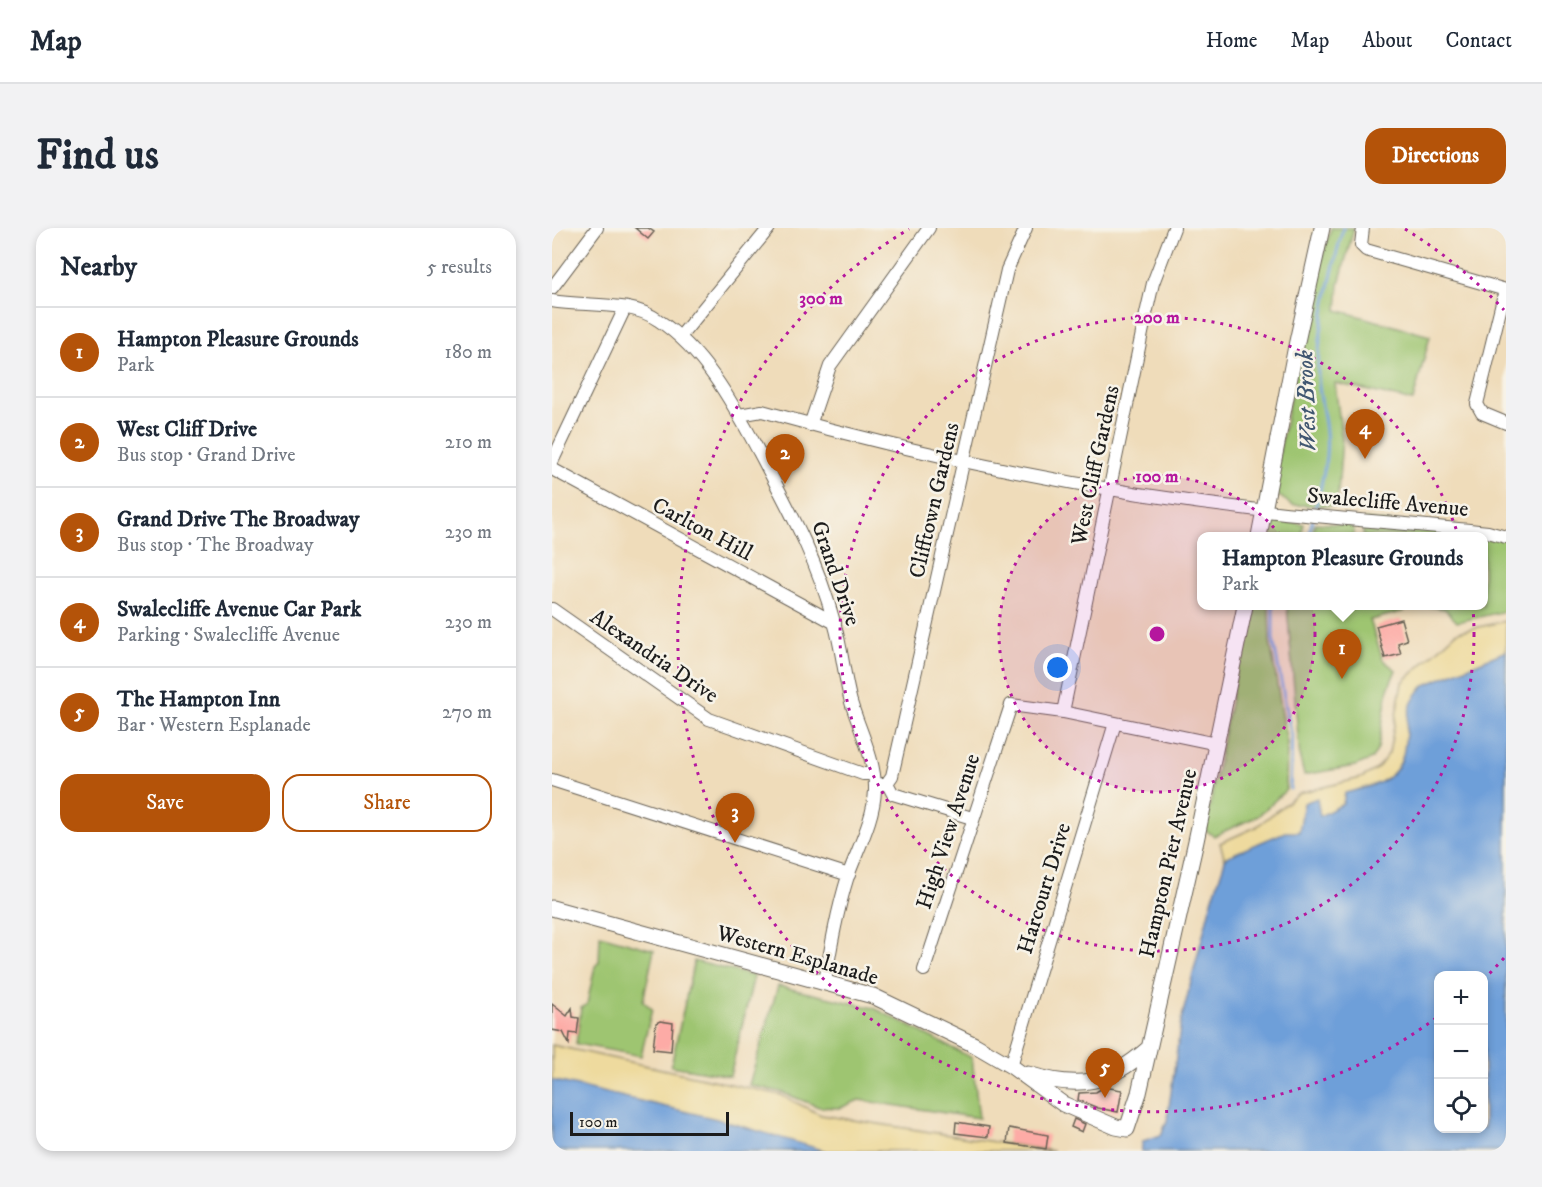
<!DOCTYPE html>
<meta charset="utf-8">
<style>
body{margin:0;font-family:"IM FELL DW Pica",serif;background:#f2f2f3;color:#1f2937}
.controls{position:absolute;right:18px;bottom:18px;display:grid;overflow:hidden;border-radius:12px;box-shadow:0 3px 9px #0003}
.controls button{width:54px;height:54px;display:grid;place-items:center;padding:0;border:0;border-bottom:2px solid #e0e1e3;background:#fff;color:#1f2937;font:30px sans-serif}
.scale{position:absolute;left:18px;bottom:15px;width:159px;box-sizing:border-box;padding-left:6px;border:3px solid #1c1c1c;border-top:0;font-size:16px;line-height:21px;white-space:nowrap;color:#1c1c1c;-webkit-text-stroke:4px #f7f3e8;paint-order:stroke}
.you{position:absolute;left:506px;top:440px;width:21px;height:21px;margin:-15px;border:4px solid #fff;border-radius:50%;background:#1a73e8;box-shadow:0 0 0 9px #1a73e833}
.badge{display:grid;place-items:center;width:39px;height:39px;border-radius:50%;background:#b45309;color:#fff;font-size:20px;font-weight:700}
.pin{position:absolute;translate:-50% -50px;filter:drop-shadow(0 2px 3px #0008)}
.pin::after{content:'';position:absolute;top:32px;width:21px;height:18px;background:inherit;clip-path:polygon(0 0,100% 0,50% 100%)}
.popup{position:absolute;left:645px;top:304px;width:291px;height:78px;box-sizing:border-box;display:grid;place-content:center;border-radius:12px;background:#fff;filter:drop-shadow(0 2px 4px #0005);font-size:20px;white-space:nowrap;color:#747a83}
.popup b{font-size:22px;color:#1f2937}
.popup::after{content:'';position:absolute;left:50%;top:100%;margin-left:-12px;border:12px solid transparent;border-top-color:#fff}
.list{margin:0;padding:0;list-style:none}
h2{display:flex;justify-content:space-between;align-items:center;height:78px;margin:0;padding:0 24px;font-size:26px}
h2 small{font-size:20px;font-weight:400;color:#747a83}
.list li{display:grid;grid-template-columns:39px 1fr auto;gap:18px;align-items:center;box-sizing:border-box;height:90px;padding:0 24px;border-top:2px solid #e0e1e3}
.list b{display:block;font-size:22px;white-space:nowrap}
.list p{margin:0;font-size:20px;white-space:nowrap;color:#747a83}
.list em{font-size:20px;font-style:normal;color:#747a83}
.actions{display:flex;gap:12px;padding:18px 24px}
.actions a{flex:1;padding:14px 0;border:2px solid #b45309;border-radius:18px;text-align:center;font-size:21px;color:#b45309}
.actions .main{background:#b45309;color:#fff}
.icon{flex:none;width:33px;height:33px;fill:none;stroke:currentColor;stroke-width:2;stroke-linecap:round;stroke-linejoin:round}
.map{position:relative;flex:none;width:954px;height:923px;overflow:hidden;border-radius:18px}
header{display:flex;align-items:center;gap:36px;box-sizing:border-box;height:84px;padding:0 30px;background:#fff;border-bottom:2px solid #e0e1e3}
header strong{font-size:28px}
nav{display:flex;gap:33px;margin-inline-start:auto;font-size:21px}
.intro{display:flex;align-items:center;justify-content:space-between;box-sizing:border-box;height:144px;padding:0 36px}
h1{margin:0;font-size:42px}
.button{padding:15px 27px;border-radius:18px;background:#b45309;color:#fff;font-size:21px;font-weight:700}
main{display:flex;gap:36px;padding:0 36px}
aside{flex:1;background:#fff;border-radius:18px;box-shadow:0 3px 9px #0003}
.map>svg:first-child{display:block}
</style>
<header>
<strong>Map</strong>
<nav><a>Home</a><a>Map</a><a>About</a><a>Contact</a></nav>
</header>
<div class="intro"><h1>Find us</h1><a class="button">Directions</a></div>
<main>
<aside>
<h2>Nearby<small>5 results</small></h2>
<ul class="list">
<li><span class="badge">1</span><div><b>Hampton Pleasure Grounds</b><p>Park</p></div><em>180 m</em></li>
<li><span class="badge">2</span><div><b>West Cliff Drive</b><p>Bus stop · Grand Drive</p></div><em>210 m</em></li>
<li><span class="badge">3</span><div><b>Grand Drive The Broadway</b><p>Bus stop · The Broadway</p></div><em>230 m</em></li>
<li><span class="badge">4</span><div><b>Swalecliffe Avenue Car Park</b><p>Parking · Swalecliffe Avenue</p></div><em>230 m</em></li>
<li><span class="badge">5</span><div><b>The Hampton Inn</b><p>Bar · Western Esplanade</p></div><em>270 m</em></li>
</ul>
<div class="actions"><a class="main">Save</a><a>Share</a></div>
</aside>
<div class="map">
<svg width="954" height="923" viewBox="0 0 954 923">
<rect width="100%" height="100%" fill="#f7f3e8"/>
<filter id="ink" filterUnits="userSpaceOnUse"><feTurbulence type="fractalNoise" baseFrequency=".0167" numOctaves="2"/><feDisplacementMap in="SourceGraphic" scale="12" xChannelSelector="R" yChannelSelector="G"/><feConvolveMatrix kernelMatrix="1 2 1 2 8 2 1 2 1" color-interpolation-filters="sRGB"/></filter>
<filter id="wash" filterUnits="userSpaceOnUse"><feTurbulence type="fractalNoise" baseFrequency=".008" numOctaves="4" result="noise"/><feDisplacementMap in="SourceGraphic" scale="24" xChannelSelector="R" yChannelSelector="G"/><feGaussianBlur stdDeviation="1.35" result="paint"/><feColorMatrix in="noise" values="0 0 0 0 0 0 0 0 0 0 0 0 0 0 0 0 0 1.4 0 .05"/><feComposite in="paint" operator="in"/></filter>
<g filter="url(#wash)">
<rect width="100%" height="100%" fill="#efdcba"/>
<!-- green -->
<path fill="#9ec571" stroke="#5d7046" stroke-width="1.5" d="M779,0h23l-15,56 -2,26 93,26 -17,65 -78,-18 7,56 -5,67 -45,-1 -20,-14 37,-191z
M812,291l142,19v73l-49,11 -12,-13 -17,-3h55v-70h-120z
M714,292l38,4 -3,12h-38z
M763,295l36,2 3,5v6h-42z
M697,378h20l1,35 17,102 -1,47 -28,26 -44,20 -9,-6z
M735,378h112l5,5 -34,9 13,40 13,10 -8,19 -10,60 -6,10 -17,7 -51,9 -4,-16z
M48,707l54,15 -11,51 9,8 -11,47 -65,-12 5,-36 6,-4 8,-38 4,-4z
M142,733l60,15 -24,100 -59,-10z
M226,758l96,22 98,50 7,60 -120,-18 -19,8 -21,-1 -38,-15 -32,-7z"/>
<!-- sand -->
<path fill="#eeda9e" stroke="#857b5d" stroke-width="1.5" d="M954,393v59l-72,88 -202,116 -12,-41 36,-16 43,-34 62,-15 16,-9 12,-16 13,-70 55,-51z
M0,817l229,50 40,20 232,36h-349l-152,-38z"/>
<!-- water -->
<path fill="#6e9fd9" stroke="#455e7a" stroke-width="1.5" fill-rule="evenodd" d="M954,423v500h-365l2,-10 18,-6 6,-14 14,-100 29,-114 16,-50 59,-25h14l5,-29 13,-5 3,18 23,-12 2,-11c12,-3 25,-6 36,-11 42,-22 9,-66 44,-97zM886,748h46v152h-46z
M0,852l165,39 109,32h-274z"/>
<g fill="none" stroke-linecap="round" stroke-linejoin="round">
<!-- stream -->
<path stroke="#6e9fd9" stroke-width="3" d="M762,285c7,-26 15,-55 12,-82 -2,-20 -8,-39 -8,-59 0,-44 14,-101 25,-144
M756,308l5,-17
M721,378v33l19,99 -2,51"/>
</g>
<g id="blocks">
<!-- building -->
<path fill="#fdaba6" d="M83,0h13l6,4 -6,7z
M849,391l6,21 -9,3 3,11 -16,4 -9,-32z
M0,776l15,12 5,-8 1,9 6,1 -2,16 -7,-1 -1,11 -6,-12 -11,-2z
M108,793l13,2 -2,28 -18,-2 3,-26z
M552,859l18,3 -4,22 -20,-4 -20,-8 1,-7 17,-1z
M522,891l11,5 -3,8 -11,-5z
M404,894l33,5 -1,10 -33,-4z
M457,900l39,7 -2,14 -39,-6z"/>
</g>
</g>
<g filter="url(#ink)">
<use href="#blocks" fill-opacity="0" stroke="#665f53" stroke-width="1.5"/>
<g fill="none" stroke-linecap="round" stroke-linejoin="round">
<!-- minor casing -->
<g stroke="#665f53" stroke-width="14">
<path id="minor" d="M811,0l-2,17 5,5 140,40
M0,60l45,-60
M953,62l-28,114 5,9 24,10
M0,73c33,6 78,-1 106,19 47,31 75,84 101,132 30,57 58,107 75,170 8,26 10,54 17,80 8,27 25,59 24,88 -1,29 -17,58 -27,86 -11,35 -17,70 -23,106
M128,109l89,-109
M187,187l23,-4c164,46 334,81 504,100 74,8 148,13 222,21l18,5
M258,197l20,-59 99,-138
M0,234l73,-154
M0,241l283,154
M0,381l157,110 154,55h10
M511,484l83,-398 7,-31 21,-55
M0,552l297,95
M335,555l5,-7 115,-506 19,-42
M327,557l8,-2 6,11 79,24
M372,742l87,-265 52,7 154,32
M459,838l104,-343"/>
</g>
<!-- tertiary casing -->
<g stroke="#665f53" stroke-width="17">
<path id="tertiary" d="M707,308l37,-190 26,-118
M0,680l321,88 102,49 36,21 52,38 53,23 11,2 12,-36 57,-252 49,-235
M476,846c52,16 80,10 121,-26"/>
</g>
<!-- minor -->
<use href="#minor" stroke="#fff" stroke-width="12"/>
<!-- tertiary -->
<use href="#tertiary" stroke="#fff" stroke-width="15"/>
</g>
</g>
<!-- distance rings -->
<circle cx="605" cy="406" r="158" fill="#b5179e" fill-opacity=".12"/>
<g fill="none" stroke="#b5179e" stroke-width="3" stroke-dasharray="3 6">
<circle cx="605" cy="406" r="158"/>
<circle cx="605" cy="406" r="317"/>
<path d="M952 730A475 475 0 0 1 932 751M884 790A475 475 0 1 1 357 1M853 1A475 475 0 0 1 952 82"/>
</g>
<g text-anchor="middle" stroke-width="5" stroke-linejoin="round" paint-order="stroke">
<!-- street labels -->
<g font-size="22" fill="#1c1c1c" stroke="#f7f3e8">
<text transform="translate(542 237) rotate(-78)" y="8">West Cliff Gardens</text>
<text transform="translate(381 272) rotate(-77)" y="8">Clifftown Gardens</text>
<text transform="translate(836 273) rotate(5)" y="8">Swalecliffe Avenue</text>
<text transform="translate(151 300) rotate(28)" y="8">Carlton Hill</text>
<text transform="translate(285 345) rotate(71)" y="8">Grand Drive</text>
<text transform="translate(103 427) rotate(34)" y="8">Alexandria Drive</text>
<text transform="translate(395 603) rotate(-72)" y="8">High View Avenue</text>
<text transform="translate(615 635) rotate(-77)" y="8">Hampton Pier Avenue</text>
<text transform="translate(491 660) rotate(-73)" y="8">Harcourt Drive</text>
<text transform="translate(246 726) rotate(16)" y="8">Western Esplanade</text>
</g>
<!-- water labels -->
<g font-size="24" font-style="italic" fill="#415771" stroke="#f7f3e8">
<text transform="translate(754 173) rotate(-92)" y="8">West Brook</text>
</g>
</g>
<circle cx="605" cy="406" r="9" fill="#b5179e" stroke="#f7f3e8" stroke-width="3"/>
<g font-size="18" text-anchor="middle" font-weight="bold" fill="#b5179e" stroke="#f7f3e8" stroke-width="5" stroke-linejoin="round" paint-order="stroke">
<text x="269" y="76">300 m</text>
<text x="605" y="95">200 m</text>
<text x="605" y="254">100 m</text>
</g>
</svg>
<div class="controls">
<button>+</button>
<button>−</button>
<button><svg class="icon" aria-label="locate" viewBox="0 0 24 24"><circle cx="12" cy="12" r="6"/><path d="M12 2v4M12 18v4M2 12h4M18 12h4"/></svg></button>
</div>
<div class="scale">100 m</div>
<div class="you"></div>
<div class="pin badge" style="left:790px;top:451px">1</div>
<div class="popup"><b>Hampton Pleasure Grounds</b>Park</div>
<div class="pin badge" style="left:233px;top:256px">2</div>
<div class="pin badge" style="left:183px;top:615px">3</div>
<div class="pin badge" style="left:813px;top:231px">4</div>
<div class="pin badge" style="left:553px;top:870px">5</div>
</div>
</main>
